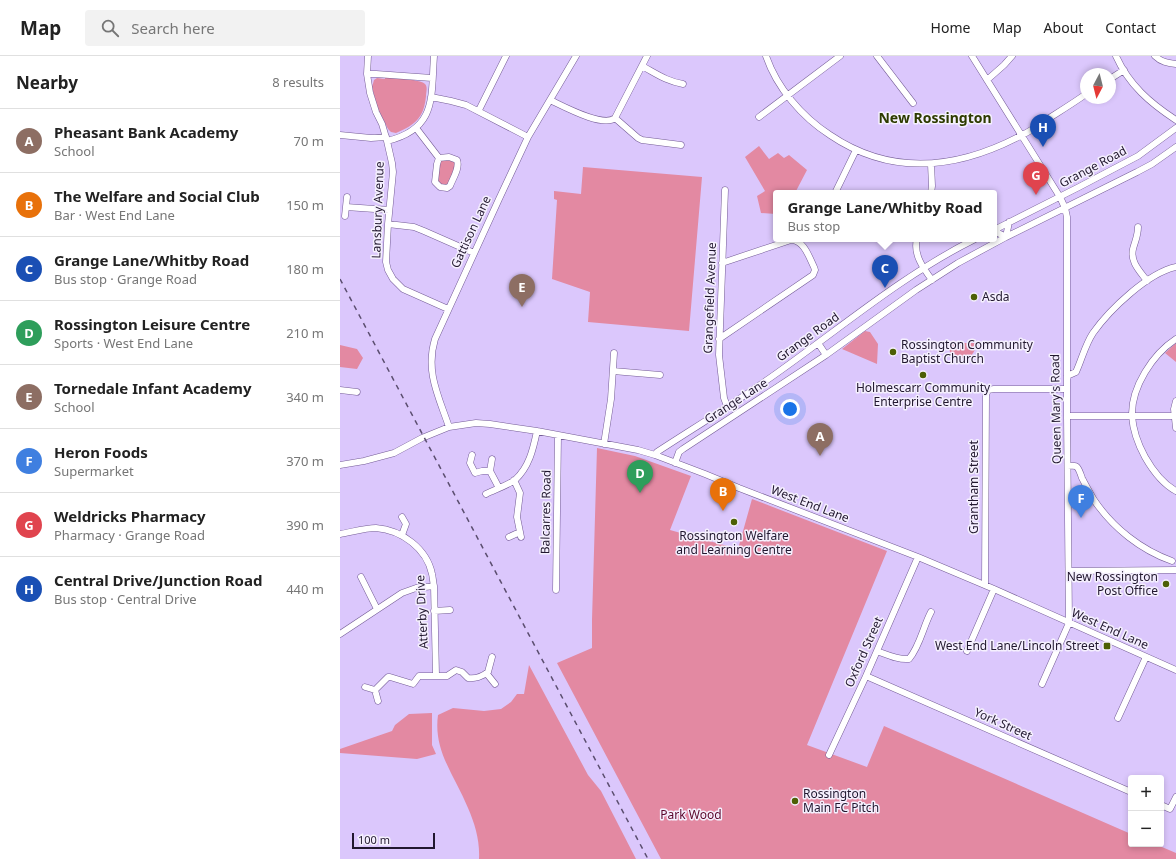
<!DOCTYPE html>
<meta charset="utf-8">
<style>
body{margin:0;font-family:"Noto Sans",sans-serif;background:#f2f2f2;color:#222}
.controls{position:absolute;right:12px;bottom:12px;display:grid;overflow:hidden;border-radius:4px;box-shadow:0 2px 6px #0003}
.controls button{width:36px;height:36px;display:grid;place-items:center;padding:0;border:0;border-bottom:1px solid #e0e0e0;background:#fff;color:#222;font:20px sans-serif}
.compass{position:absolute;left:740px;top:12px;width:36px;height:36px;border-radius:50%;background:#fff;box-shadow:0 2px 6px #0003;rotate:187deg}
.scale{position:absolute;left:12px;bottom:10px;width:83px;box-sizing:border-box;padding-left:4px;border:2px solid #21172f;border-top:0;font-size:11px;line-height:14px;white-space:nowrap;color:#21172f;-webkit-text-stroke:3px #f5f0fe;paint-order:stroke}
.you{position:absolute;left:450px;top:353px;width:14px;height:14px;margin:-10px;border:3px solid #fff;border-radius:50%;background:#1a73e8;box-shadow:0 0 0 6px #1a73e833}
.badge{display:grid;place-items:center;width:26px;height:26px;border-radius:50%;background:#4d5f05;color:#fff;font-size:13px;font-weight:700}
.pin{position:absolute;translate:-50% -33px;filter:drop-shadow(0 1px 2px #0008)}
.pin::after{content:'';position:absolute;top:21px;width:14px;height:12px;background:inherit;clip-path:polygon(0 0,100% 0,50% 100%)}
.popup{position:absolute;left:433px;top:134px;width:224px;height:52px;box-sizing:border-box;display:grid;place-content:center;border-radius:4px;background:#fff;filter:drop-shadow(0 1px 3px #0005);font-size:13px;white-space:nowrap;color:#767676}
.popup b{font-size:15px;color:#222}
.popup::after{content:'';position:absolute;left:50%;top:100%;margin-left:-8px;border:8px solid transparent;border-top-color:#fff}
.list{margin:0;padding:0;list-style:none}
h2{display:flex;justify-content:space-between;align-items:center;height:52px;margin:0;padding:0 16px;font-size:17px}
h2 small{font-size:13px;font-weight:400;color:#767676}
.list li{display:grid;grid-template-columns:26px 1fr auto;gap:12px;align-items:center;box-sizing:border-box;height:64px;padding:0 16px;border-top:1px solid #e0e0e0}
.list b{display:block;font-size:15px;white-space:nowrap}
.list p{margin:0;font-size:13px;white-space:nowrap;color:#767676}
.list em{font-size:13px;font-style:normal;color:#767676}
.icon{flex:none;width:22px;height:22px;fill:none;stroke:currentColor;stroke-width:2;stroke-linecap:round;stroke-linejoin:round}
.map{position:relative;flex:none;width:836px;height:803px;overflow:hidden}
header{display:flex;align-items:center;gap:24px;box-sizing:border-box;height:56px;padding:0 20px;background:#fff;border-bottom:1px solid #e0e0e0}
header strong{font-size:19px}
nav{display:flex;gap:22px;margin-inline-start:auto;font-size:14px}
.search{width:280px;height:36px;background:#f2f2f2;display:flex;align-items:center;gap:10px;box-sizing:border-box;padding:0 14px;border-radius:4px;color:#767676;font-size:15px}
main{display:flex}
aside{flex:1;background:#fff}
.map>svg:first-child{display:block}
</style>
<header>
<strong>Map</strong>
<div class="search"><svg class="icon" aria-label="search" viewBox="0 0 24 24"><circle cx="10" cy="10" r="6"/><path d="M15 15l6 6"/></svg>Search here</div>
<nav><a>Home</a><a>Map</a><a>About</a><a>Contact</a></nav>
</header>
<main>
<aside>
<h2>Nearby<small>8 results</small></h2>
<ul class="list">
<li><span class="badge" style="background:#8d6e63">A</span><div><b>Pheasant Bank Academy</b><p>School</p></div><em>70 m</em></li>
<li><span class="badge" style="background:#e8710a">B</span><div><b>The Welfare and Social Club</b><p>Bar · West End Lane</p></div><em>150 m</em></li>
<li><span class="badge" style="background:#1a4fb4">C</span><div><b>Grange Lane/Whitby Road</b><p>Bus stop · Grange Road</p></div><em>180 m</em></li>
<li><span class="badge" style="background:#2e9e5b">D</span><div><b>Rossington Leisure Centre</b><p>Sports · West End Lane</p></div><em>210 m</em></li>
<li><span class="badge" style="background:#8d6e63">E</span><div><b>Tornedale Infant Academy</b><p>School</p></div><em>340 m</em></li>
<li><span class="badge" style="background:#3f7fe0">F</span><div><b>Heron Foods</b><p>Supermarket</p></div><em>370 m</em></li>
<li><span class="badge" style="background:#e0444e">G</span><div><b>Weldricks Pharmacy</b><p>Pharmacy · Grange Road</p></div><em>390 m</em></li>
<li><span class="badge" style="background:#1a4fb4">H</span><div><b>Central Drive/Junction Road</b><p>Bus stop · Central Drive</p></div><em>440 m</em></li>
</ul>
</aside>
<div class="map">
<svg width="836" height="803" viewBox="0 0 836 803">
<rect width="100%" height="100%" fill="#dbc7fc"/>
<!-- green -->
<path fill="#e389a2" d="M45,21l28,3c3,1 9,1 12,4 3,3 1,8 1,12 -2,22 -11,29 -30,37l-5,-1 -3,-3 -11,-22 -5,-20 2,-7 3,-2 8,1z
M419,90l10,13 9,-6 6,5 5,-3 18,15 -12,23h-19v21l-15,-1 -4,-17 8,-5 -20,-34z
M99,102l18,2 -7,26 -6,2 -9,-10z
M243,111l119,10 -13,154 -101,-9 2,-30 -38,-13 5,-79 -3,-1v-8l27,3z
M525,275l5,1 8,12 -1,20 -35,-15z
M608,287h28c-1,17 -14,19 -26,9z
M836,287v19l-11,-9z
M0,289l17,4 6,9 -6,11 -17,-2z
M257,392l38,8 56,20 -21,54 68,19 14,-50 135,52 -80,194 60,22 17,-41 247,108v10h24l21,9v6h-515l-104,-196 35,-15v-28z
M189,609l59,110 13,16 35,68h-157c1,-18 -4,-35 -11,-51 -13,-32 -35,-57 -30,-93l15,-7 31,3 17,-2 10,-7 6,-8h7z
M92,657v32l4,9 -19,5 -77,-6v-4l52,-18 3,-6 14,-11z"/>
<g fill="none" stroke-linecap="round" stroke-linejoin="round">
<!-- minor casing -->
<g stroke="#745c96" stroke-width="7">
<path id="minor" d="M28,0l-1,18 3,19 6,19 6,12 5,17 5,22 1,9 -5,52 -2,38 2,8 5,9 10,10 45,20
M426,0c11,32 36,61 64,79 62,42 128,34 192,0 7,-3 14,-8 21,-13 14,-9 29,-18 43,-28
M537,0l36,47
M632,0l88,141 5,11 2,9v199l2,207 -27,61
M776,0c13,29 34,47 60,64
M815,0c6,6 13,7 21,8
M302,10c15,8 24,15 41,18
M27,18h9l56,4
M770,23l14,-9
M647,24l17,-15 8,-9
M91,41l20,4 15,4 62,32
M210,44c13,6 53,28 65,18l32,-62
M139,54l27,-54
M419,61l81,-61
M275,62l23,20 4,2 39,5
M76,72l23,30 10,-1 8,3c3,8 -4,18 -7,26l-3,2 -7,-1 -5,-5 2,-18 2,-6
M0,79l31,3 15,-1
M47,85c50,-12 44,-44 47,-85
M385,134l-6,165 5,43 3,8
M496,135l20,-41
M591,137l1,-7 -1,-22
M6,151l43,3
M5,160l2,-19
M48,168l26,3 10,4 50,22
M798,171c0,9 -3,14 -5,22 -3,13 7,22 14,32
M654,174l85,-43 59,-31 38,-28
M654,178l2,-2 10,5 3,-15
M577,183c-4,15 6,29 15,41
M379,283l94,-64 2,-5 -1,-3c-5,-10 -10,-27 -23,-27l-69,23
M836,283c-23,15 -45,48 -44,77 1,14 7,30 13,41 8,14 18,27 31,34
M478,287l8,12
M273,315l47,4
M727,320l9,-4c6,-13 9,-27 17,-39 17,-24 55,-60 83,-66
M0,334l17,2
M836,345l-2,8 2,19
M727,360h109
M109,371c-10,-30 -24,-55 -14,-88l64,-140 29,-62 48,-81
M264,388l7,-45 3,-46
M132,399l-2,8 5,10 7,-2h8l2,-12
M315,399l2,-3c40,-26 81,-51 120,-79 65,-46 126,-98 198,-134
M335,407l4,-11 4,-3 143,-94 90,-65 42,-27 48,-26 131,-65 15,-8 24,-17
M0,409l24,-4 30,-8 28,-15 27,-11 27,-4 14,1 47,7 101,19 17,5 50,19 34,14 179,69 76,32 182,81
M728,410c3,0 7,-1 9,1 2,2 4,8 5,11 4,8 8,15 12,22 19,28 47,50 78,61
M150,415l9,17
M174,424l6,13 -3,24 4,20
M146,438c8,-4 22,-9 29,-14 14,-13 18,-30 22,-49
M62,461l4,7 -4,11
M0,478c12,-2 25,-6 36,-6 26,2 51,21 56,46 1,4 1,8 2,12l2,89
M169,481l11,-5
M729,515l107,-1
M21,521l16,32
M645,529l1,-190 2,-5 6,-1h73
M216,534l2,-155
M94,555l16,-1
M0,578l62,-41 14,-5 18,-2
M537,595c11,4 21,9 32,8 11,-13 14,-32 22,-47
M627,595l27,-62
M147,618l8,10
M526,620l265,116
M25,631l10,3 3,11
M35,634l13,-13h2l23,7 6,-8h28l9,-6 6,2 6,6c7,1 15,-2 20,-6l4,-15
M778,662l28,-61
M489,699l37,-79 52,-119
M821,749l9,4 6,-12"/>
</g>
<!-- minor -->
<use href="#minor" stroke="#fff" stroke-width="6"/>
<!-- rail -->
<path stroke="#5b4e6f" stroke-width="1.5" stroke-dasharray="5 5" stroke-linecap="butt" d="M0,223l308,580"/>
</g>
<!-- markers -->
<g fill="#4d5f05" stroke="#f5f0fe" stroke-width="1.5">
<circle cx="634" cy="241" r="4"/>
<circle cx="553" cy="296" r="4"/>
<circle cx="583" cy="319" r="4"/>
<circle cx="394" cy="466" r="4"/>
<circle cx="826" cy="528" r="4"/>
<rect x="763" y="586" width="8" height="8" rx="2"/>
<circle cx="455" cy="745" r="4"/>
</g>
<g text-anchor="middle" stroke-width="3" stroke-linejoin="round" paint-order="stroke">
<!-- street labels -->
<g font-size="12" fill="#21172f" stroke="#f5f0fe">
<text transform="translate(753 111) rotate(-28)" y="4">Grange Road</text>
<text transform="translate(38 154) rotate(-88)" y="4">Lansbury Avenue</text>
<text transform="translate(131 176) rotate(-65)" y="4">Gattison Lane</text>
<text transform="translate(370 242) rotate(-88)" y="4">Grangefield Avenue</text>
<text transform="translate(468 281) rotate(-36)" y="4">Grange Road</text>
<text transform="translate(396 345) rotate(-33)" y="4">Grange Lane</text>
<text transform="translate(716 353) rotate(-91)" y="4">Queen Mary's Road</text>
<text transform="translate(634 431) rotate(-90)" y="4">Grantham Street</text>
<text transform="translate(470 448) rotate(21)" y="4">West End Lane</text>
<text transform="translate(206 456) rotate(-89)" y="4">Balcarres Road</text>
<text transform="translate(82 556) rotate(-93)" y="4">Atterby Drive</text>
<text transform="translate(770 573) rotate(24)" y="4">West End Lane</text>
<text transform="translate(524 596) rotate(-66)" y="4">Oxford Street</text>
<text transform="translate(663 668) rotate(24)" y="4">York Street</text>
</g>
<!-- poi labels -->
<g font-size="12" fill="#21172f" stroke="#f5f0fe" text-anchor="start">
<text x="642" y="245">Asda</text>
<text x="561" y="293">Rossington Community<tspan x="561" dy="14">Baptist Church</tspan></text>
<text x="583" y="336" text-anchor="middle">Holmescarr Community<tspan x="583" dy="14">Enterprise Centre</tspan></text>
<text x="394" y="484" text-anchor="middle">Rossington Welfare<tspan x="394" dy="14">and Learning Centre</tspan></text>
<text x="818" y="525" text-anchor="end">New Rossington<tspan x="818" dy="14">Post Office</tspan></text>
<text x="759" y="594" text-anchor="end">West End Lane/Lincoln Street</text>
<text x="463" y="742">Rossington<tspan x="463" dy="14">Main FC Pitch</tspan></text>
</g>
<!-- park labels -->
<g font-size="12" fill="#5a052a" stroke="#f5f0fe">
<text x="351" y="763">Park Wood</text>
</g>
<!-- quarter labels -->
<g font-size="14" font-weight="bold" fill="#2e3b00" stroke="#f5f0fe">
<text x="595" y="67">New Rossington</text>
</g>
</g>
</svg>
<div class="controls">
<button>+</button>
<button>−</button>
</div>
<svg class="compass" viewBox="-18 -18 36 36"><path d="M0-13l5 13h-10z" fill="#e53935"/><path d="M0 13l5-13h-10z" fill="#767676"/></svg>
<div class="scale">100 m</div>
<div class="you"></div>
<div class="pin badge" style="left:480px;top:400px;background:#8d6e63">A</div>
<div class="pin badge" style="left:383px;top:455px;background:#e8710a">B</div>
<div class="pin badge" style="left:545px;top:232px;background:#1a4fb4">C</div>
<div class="popup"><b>Grange Lane/Whitby Road</b>Bus stop</div>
<div class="pin badge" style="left:300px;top:437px;background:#2e9e5b">D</div>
<div class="pin badge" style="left:182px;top:251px;background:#8d6e63">E</div>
<div class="pin badge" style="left:741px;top:462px;background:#3f7fe0">F</div>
<div class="pin badge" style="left:696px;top:139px;background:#e0444e">G</div>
<div class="pin badge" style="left:703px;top:91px;background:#1a4fb4">H</div>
</div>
</main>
